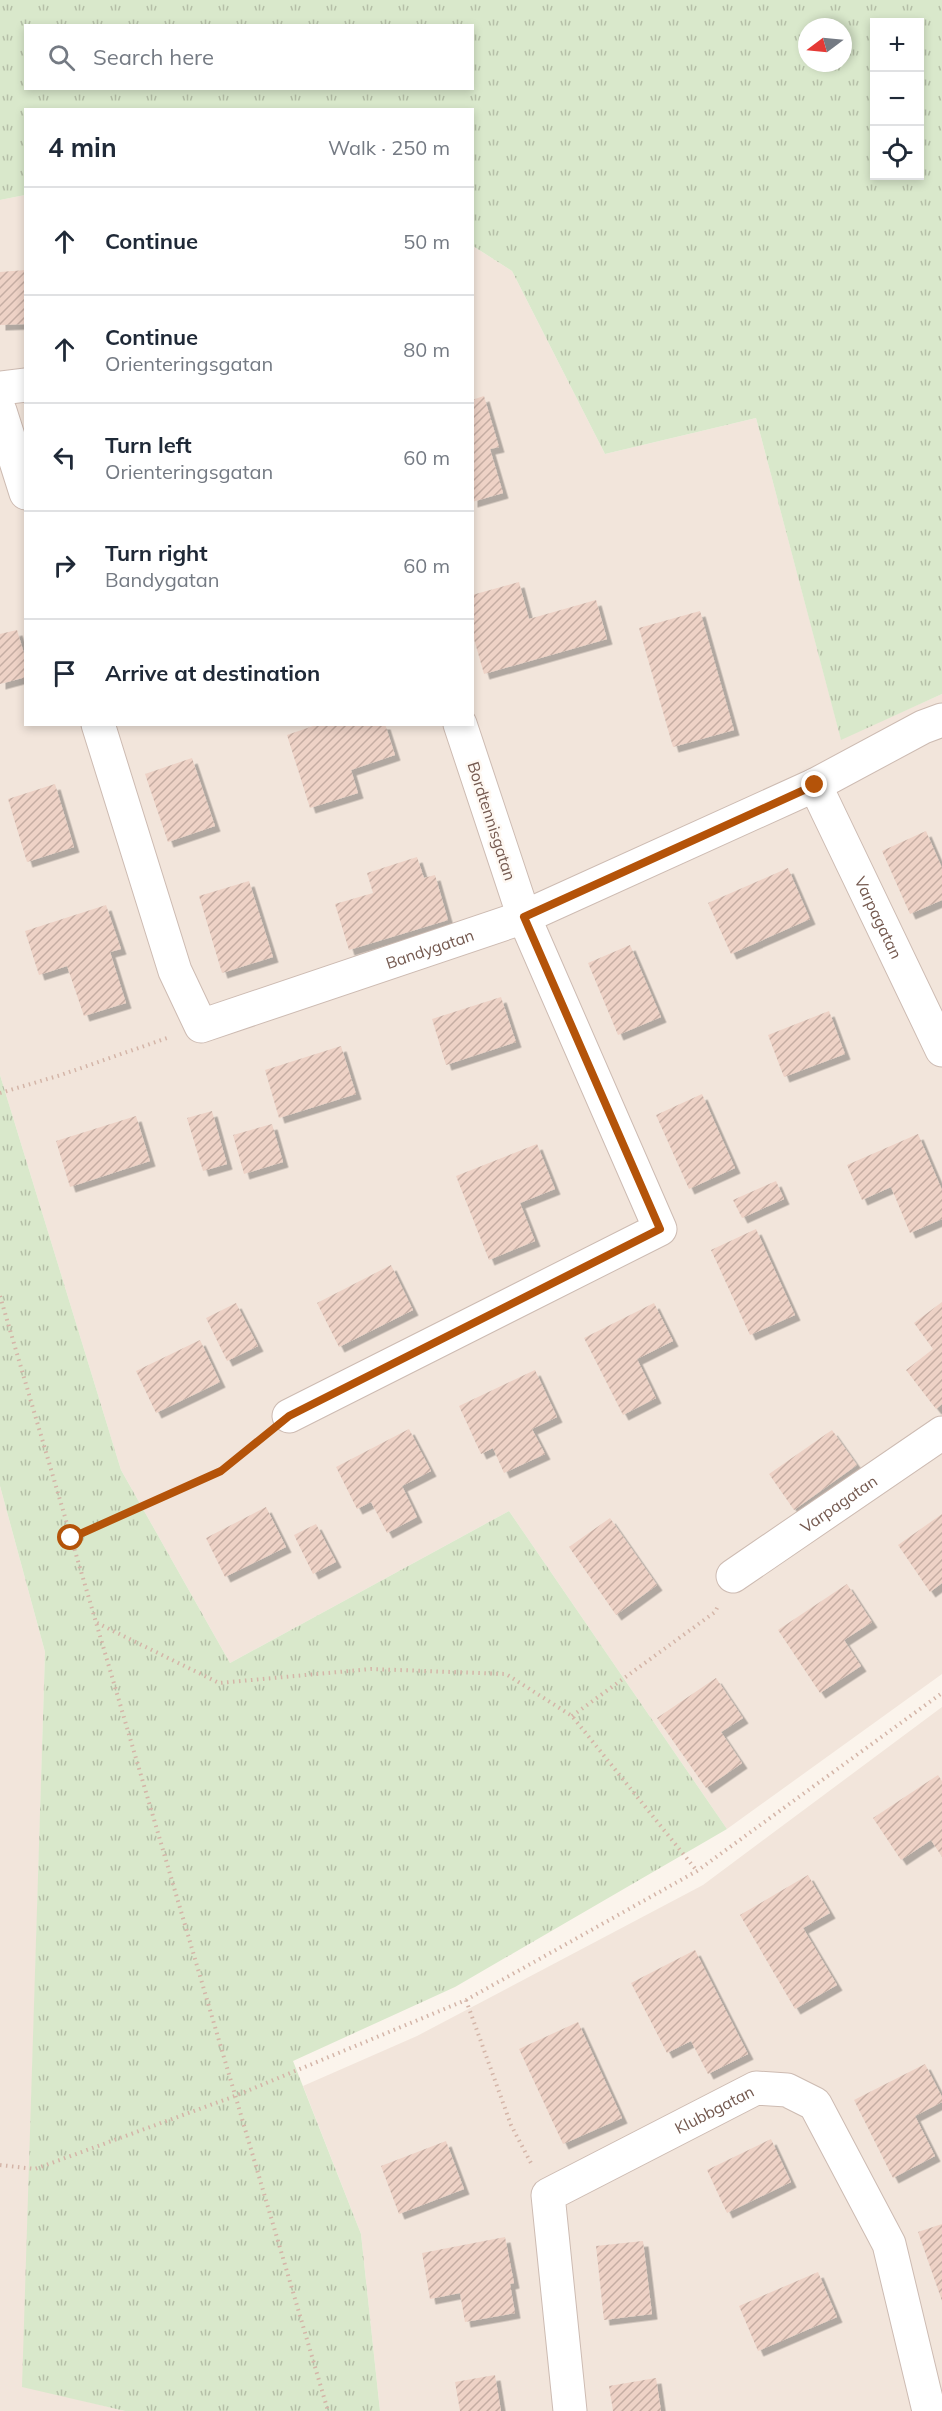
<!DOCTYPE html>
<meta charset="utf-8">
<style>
body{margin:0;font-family:Mulish,sans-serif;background:#f6f6f7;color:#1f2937}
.controls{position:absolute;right:18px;top:18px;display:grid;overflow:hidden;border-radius:0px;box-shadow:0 3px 9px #0003}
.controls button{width:54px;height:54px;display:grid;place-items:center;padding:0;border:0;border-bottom:2px solid #e0e1e3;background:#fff;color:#1f2937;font:30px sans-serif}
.compass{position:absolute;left:798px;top:18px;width:54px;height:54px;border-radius:50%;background:#fff;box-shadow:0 3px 9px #0003;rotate:254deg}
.stop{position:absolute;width:18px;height:18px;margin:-14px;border:4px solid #b45309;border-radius:50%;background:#fff}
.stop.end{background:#b45309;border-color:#fff;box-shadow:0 2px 6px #0008}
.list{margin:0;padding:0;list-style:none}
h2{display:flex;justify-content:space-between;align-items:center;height:78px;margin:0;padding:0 24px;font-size:26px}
h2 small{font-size:20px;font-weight:400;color:#747a83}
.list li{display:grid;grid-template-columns:39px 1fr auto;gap:18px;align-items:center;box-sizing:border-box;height:108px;padding:0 24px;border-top:2px solid #e0e1e3}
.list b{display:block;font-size:22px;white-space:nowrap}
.list p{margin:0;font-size:20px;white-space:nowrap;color:#747a83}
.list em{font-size:20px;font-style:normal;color:#747a83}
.icon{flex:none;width:33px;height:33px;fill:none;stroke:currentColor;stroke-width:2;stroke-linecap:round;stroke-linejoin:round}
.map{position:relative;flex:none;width:942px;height:2411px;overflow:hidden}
.search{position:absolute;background:#fff;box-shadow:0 3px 9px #0003;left:24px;top:24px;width:450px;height:66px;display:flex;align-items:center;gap:15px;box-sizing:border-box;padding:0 21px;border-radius:0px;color:#747a83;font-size:22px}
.panel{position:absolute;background:#fff;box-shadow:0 3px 9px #0003;left:24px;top:108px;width:450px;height:618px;border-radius:0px}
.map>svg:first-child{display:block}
</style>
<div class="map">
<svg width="942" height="2411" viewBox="0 0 942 2411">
<defs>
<pattern id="park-tufts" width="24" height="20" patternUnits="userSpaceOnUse" patternTransform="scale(1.5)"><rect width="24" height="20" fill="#d9e8cb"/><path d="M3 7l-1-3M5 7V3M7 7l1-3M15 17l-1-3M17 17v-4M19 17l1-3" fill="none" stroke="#b5bfa7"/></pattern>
<pattern id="building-hatch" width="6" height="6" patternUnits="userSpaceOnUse" patternTransform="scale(1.5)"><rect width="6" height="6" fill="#eed2c6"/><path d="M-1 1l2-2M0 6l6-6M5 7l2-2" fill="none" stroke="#c5ada3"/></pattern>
<filter id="shadow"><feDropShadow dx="5.5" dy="5.5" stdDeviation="0" flood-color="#0004"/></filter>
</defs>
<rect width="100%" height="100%" fill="#fbf4ec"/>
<!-- residential -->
<path fill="#f2e5db" d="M25,195l1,529h446l1,-478 39,25 93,183 151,-36 85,321 101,-45v980l-215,155 -218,-318 -279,152 -109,-193 -121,-395v-875z
M0,1486l45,166 -22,734 102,25h-125z
M942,1707v704h-562l-19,-177 -58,-148 114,-50 286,-151z"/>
<!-- park -->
<path fill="url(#park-tufts)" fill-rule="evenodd" d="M0,0h942v694l-101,46 -85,-322 -151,36 -93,-183 -39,-25 -1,-136h-446l-1,85 -25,5zM874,22h46v154h-46zM26,26h446v62h-446zM807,27h36v36h-36z
M0,1075l121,395 109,193 279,-152 218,318 -272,158 -162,74 68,173 19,177h-255l-103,-24 23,-735 -45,-166z"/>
<!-- building -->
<path fill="url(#building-hatch)" filter="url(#shadow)" d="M26,270v54l-26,1v-53z
M484,396l15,51 -9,2 13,44 -31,9v-102z
M519,582l10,37 67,-19 11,39 -123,35 -12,-42v-37z
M700,611l34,119 -61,17 -34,-119z
M17,630l9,30v17l-26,7v-50z
M319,724h66l10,31 -44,15 7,23 -48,15 -23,-73z
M192,758l23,68 -47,16 -23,-68z
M55,784l19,63 -47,15 -19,-63z
M926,831l16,37v32l-32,14 -28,-63z
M417,857l7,21 11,-3 13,45 -99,30 -14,-46 38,-11 -6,-20z
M788,868l22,51 -79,35 -23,-51z
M249,881l24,76 -51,16 -23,-77z
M106,905l15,44 -11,3 16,51 -42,13 -17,-50 -28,9 -14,-44z
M630,945l31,72 -43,18 -30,-72z
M501,997l15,45 -70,23 -14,-46z
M829,1011l16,43 -61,23 -16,-42z
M341,1046l15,48 -77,24 -14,-48z
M702,1094l33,74 -46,21 -33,-74z
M212,1111l15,53 -24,7 -16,-53z
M136,1116l14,45 -80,26 -14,-46z
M272,1124l11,38 -39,12 -11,-39z
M918,1134l24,56v29l-32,14 -19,-46 -29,13 -15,-35z
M537,1144l18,45 -35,14 15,38 -46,19 -33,-84z
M776,1181l8,18 -42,19 -9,-18z
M756,1229l39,86 -45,20 -39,-85z
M391,1265l22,45 -74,37 -22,-44z
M942,1302v102l-6,5 -30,-39 27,-21 -19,-26z
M236,1303l22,43 -31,15 -21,-43z
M654,1303l19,38 -36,18 19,39 -33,17 -39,-77z
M200,1340l20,42 -64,31 -20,-42z
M535,1370l22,47 -25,12 13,25 -41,19 -11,-25 -12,6 -22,-48z
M409,1429l22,42 -29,15 15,31 -30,16 -16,-31 -14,7 -21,-42z
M832,1430l25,35 -63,45 -25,-36z
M266,1507l20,40 -61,30 -19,-39z
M942,1514v69l-12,9 -32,-47z
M610,1518l47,67 -41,30 -47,-68z
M316,1524l20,38 -23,12 -19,-39z
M847,1584l25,38 -28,18 17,26 -41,27 -42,-63z
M716,1678l27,40 -22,14 21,31 -36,25 -49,-70z
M938,1775l4,6v76l-11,-17 -30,20 -28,-42z
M808,1875l22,38 -27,15 34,57 -42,24 -55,-94z
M695,1950l53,104 -40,20 -17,-33 -24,12 -36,-70z
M578,2022l44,96 -59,26 -44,-95z
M925,2064l17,33v5l-27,14 20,40 -42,22 -39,-78z
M771,2139l20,43 -64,31 -20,-43z
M446,2141l18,48 -65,25 -18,-48z
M942,2224v77l-24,-69z
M505,2237l9,46 -4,1 5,29 -50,9 -5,-29 -30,6 -8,-46z
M643,2241l9,73 -48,6 -8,-74z
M818,2272l19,45 -79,34 -19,-45z
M495,2375l6,36h-41l-5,-29z
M656,2378l5,33h-48l-4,-25z"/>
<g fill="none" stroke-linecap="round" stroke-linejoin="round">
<!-- minor casing -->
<g stroke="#cdbbb2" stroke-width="35">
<g id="minor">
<path d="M0,388l26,-3"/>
<path d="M0,411l26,82"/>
<path id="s1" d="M98,724l77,247 26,55 323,-109 291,-132 108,-58 19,-7"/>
<path id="s2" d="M815,785l127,265"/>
<path d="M289,1416l371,-187 -136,-312 -64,-193"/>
<path id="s3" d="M733,1576l209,-143"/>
<path id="s4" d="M570,2411l-22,-216 208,-107 31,2 28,14 74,140 40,167"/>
</g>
</g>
<!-- path -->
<path stroke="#d4b5a8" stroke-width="4" stroke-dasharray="1.5 4.5" stroke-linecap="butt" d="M0,1093l61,-18 109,-38
M0,1296l328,1115
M71,1538l150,-67 42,-34
M97,1623l122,60 152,-14 135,5 66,42 125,155
M572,1716l143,-104 3,-6
M466,2000l45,125 21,40
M0,2165l35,4 200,-73 231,-96 231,-129 245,-178"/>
<!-- minor -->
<use href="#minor" stroke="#fff" stroke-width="33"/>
</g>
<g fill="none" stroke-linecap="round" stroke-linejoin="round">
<!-- route -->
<path stroke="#b45309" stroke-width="8" d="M71,1538l150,-67 68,-55 371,-187 -136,-312 291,-132"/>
</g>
<g text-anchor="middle" stroke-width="5" stroke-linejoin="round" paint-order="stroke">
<!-- street labels -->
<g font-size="16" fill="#755a50" stroke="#fef8f2">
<text transform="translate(492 821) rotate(72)" y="6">Bordtennisgatan</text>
<text dy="6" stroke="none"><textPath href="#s2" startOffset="147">Varpagatan</textPath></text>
<text dy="6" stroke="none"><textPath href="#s1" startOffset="561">Bandygatan</textPath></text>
<text dy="6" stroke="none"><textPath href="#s3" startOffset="128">Varpagatan</textPath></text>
<text dy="6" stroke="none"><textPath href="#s4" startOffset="404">Klubbgatan</textPath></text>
</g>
</g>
</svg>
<div class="controls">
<button>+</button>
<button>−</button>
<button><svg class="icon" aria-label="locate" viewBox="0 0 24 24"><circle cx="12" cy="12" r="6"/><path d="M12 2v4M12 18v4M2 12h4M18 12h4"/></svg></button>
</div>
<svg class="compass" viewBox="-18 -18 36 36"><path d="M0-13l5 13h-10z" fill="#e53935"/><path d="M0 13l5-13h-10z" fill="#747a83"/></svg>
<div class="stop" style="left:71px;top:1538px"></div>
<div class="stop end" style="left:815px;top:785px"></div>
<div class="search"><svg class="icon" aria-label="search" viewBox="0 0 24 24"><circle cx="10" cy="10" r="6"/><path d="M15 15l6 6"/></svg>Search here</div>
<section class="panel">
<h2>4 min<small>Walk · 250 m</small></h2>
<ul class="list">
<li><svg class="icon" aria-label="ahead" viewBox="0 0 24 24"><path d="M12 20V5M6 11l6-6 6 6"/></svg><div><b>Continue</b></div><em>50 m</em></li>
<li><svg class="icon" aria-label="ahead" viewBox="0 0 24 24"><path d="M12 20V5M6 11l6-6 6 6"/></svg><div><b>Continue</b><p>Orienteringsgatan</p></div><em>80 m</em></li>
<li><svg class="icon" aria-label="left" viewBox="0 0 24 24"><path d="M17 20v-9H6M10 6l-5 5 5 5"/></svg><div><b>Turn left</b><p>Orienteringsgatan</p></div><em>60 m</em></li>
<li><svg class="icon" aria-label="right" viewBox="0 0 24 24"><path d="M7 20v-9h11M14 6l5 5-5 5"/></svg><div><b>Turn right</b><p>Bandygatan</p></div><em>60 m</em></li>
<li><svg class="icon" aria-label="arrive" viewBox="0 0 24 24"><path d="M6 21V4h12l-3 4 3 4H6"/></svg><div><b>Arrive at destination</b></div></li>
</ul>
</section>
</div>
